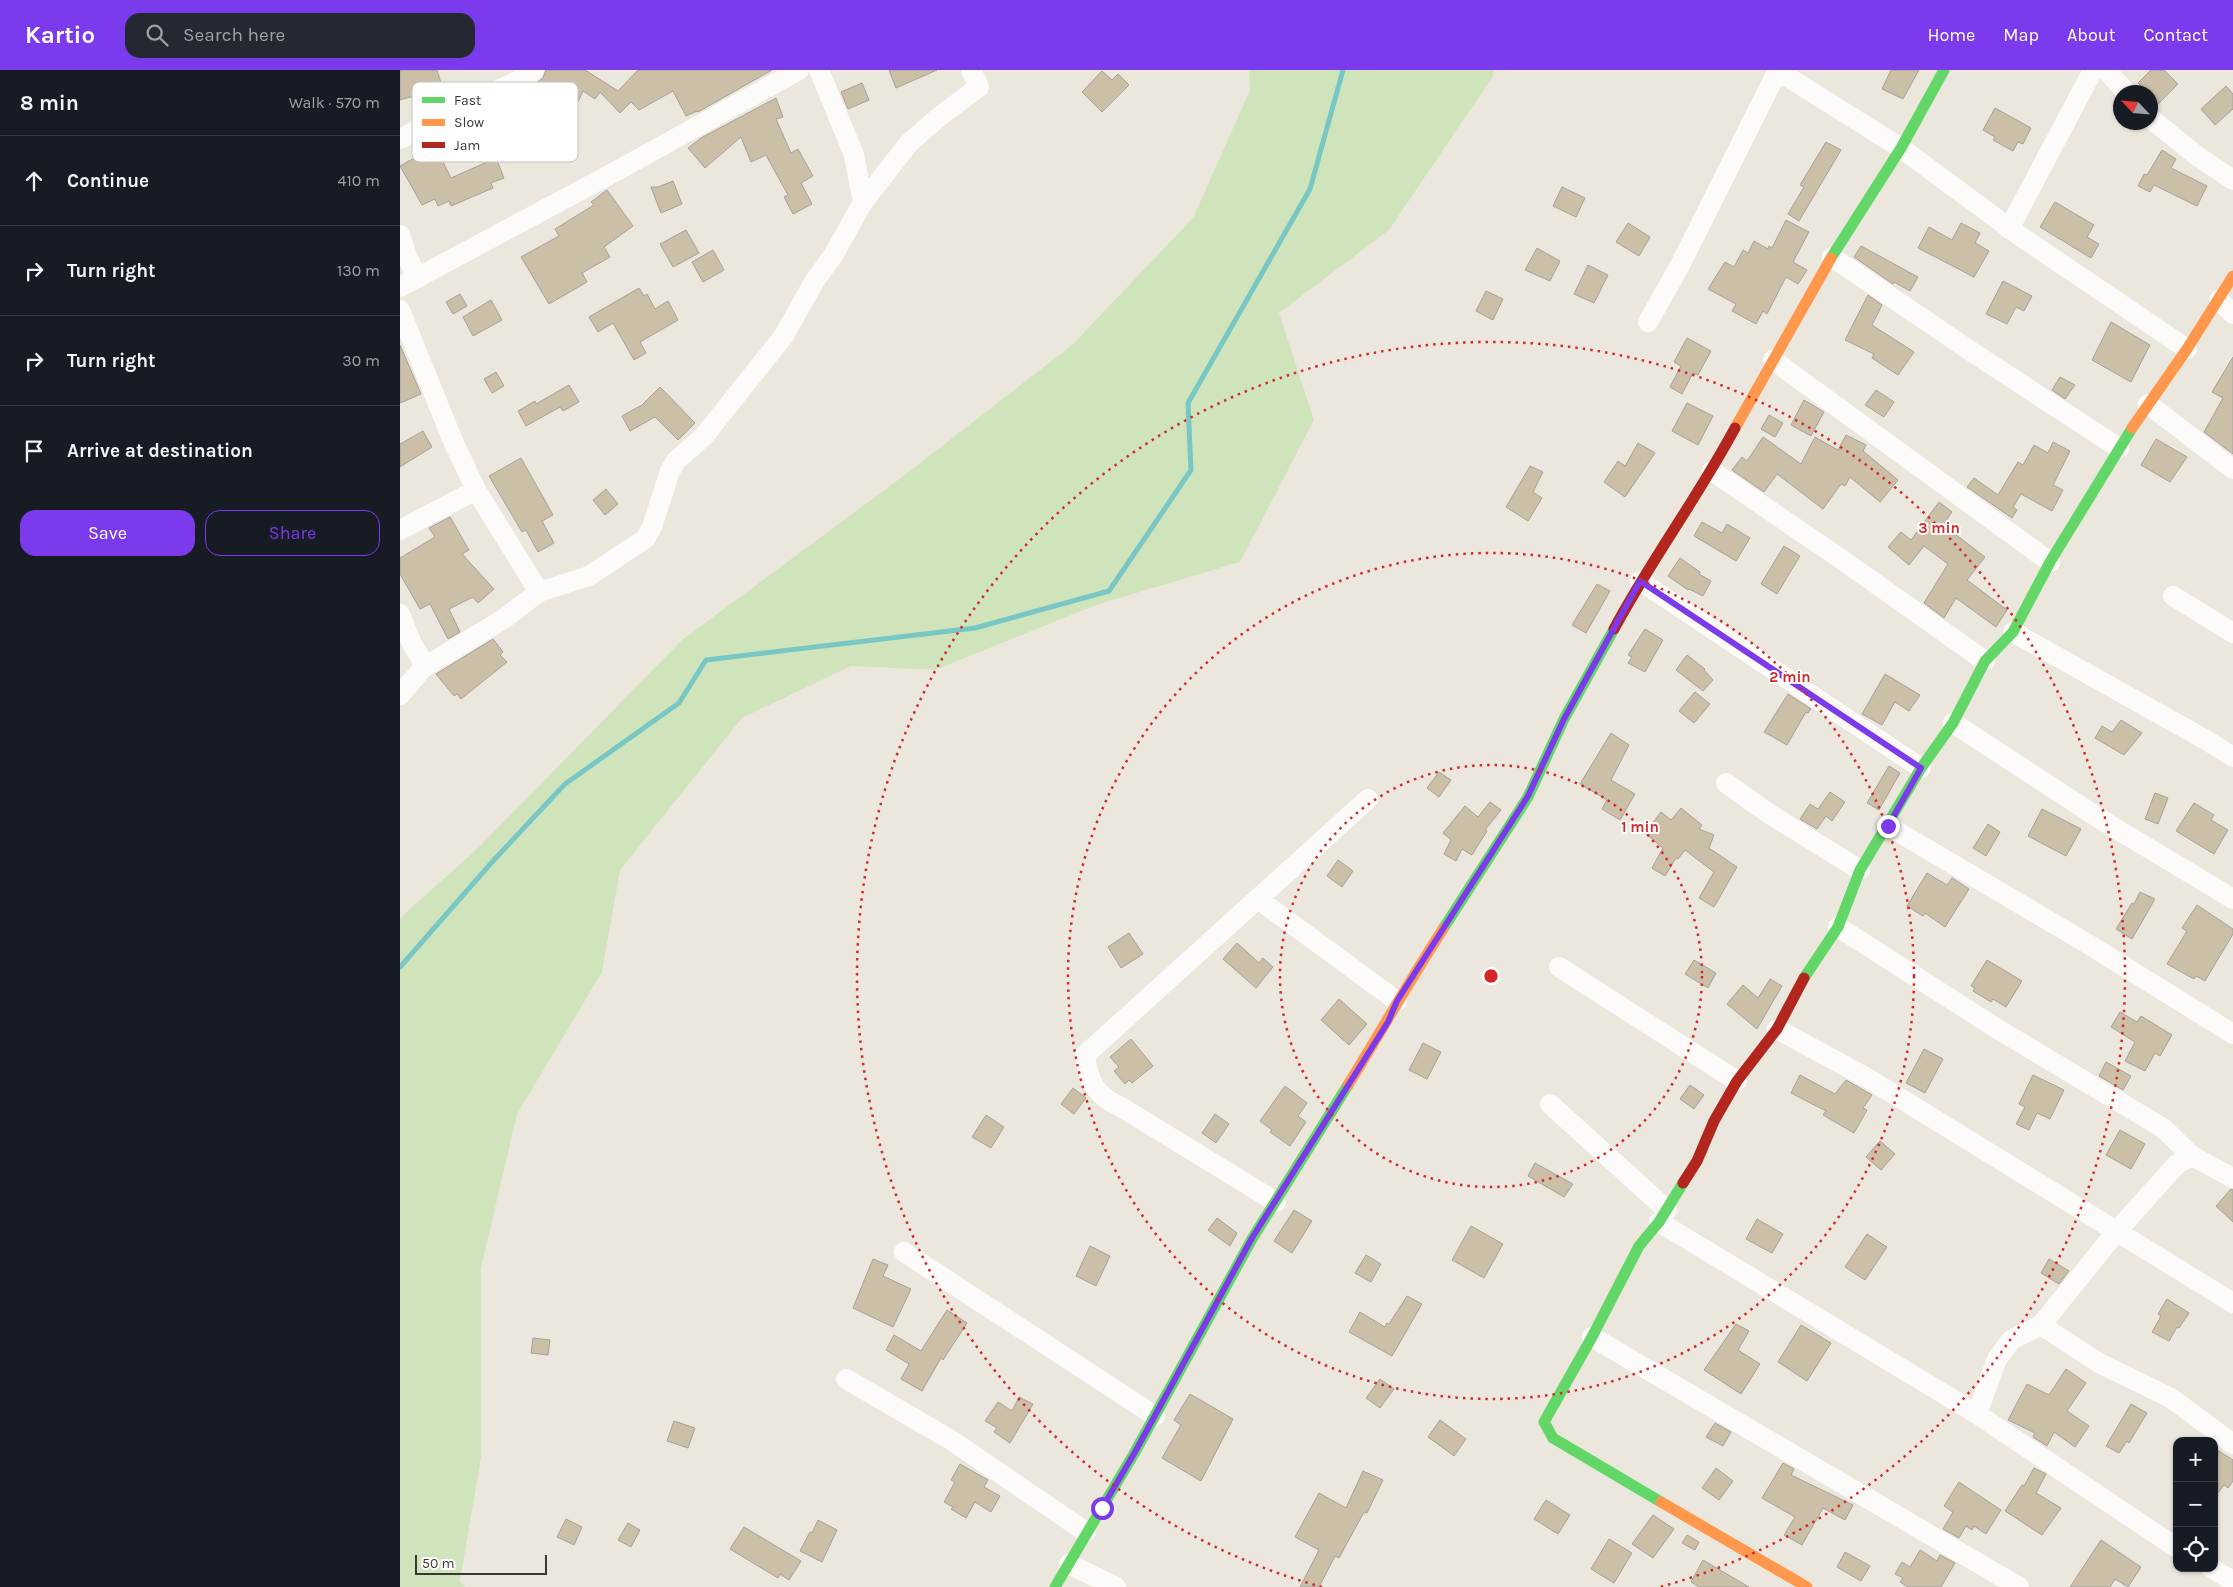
<!DOCTYPE html>
<meta charset="utf-8">
<style>
body{margin:0;font-family:Karla,sans-serif;background:#242831;color:#f1f3f6}
.controls{position:absolute;right:15px;bottom:15px;display:grid;overflow:hidden;border-radius:10px;box-shadow:0 1px 4px #0004}
.controls button{width:45px;height:45px;display:grid;place-items:center;padding:0;border:0;border-bottom:1px solid #363941;background:#171b24;color:#f1f3f6;font:25px sans-serif}
.compass{position:absolute;left:1713px;top:15px;width:45px;height:45px;border-radius:50%;background:#171b24;box-shadow:0 1px 4px #0004;rotate:296deg}
.scale{position:absolute;left:15px;bottom:12px;width:132px;box-sizing:border-box;padding-left:5px;border:2px solid #3c3831;border-top:0;font-size:14px;line-height:18px;white-space:nowrap;color:#3c3831;-webkit-text-stroke:4px #fff;paint-order:stroke}
.stop{position:absolute;width:15px;height:15px;margin:-11px;border:4px solid #7c3aed;border-radius:50%;background:#fff}
.stop.end{background:#7c3aed;border-color:#fff;box-shadow:0 1px 5px #0008}
.list{margin:0;padding:0;list-style:none}
h2{display:flex;justify-content:space-between;align-items:center;height:65px;margin:0;padding:0 20px;font-size:21px}
h2 small{font-size:16px;font-weight:400;color:#9ea1a6}
.list li{display:grid;grid-template-columns:32px 1fr auto;gap:15px;align-items:center;box-sizing:border-box;height:90px;padding:0 20px;border-top:1px solid #363941}
.list b{display:block;font-size:19px;white-space:nowrap}
.list em{font-size:16px;font-style:normal;color:#9ea1a6}
.actions{display:flex;gap:10px;padding:15px 20px}
.actions a{flex:1;padding:11px 0;border:1px solid #7c3aed;border-radius:15px;text-align:center;font-size:18px;color:#7c3aed}
.actions .main{background:#7c3aed;color:#fff}
.icon{flex:none;width:28px;height:28px;fill:none;stroke:currentColor;stroke-width:2;stroke-linecap:round;stroke-linejoin:round}
.map{position:relative;flex:none;width:1833px;height:1517px;overflow:hidden}
header{display:flex;align-items:center;gap:30px;box-sizing:border-box;height:70px;padding:0 25px;background:#7c3aed;color:#fff}
header strong{font-size:24px}
nav{display:flex;gap:28px;margin-inline-start:auto;font-size:18px}
.search{width:350px;height:45px;background:#242831;display:flex;align-items:center;gap:12px;box-sizing:border-box;padding:0 18px;border-radius:15px;color:#9ea1a6;font-size:19px}
main{display:flex}
aside{flex:1;background:#171b24}
.map>svg:first-child{display:block}
</style>
<header>
<strong>Kartio</strong>
<div class="search"><svg class="icon" aria-label="search" viewBox="0 0 24 24"><circle cx="10" cy="10" r="6"/><path d="M15 15l6 6"/></svg>Search here</div>
<nav><a>Home</a><a>Map</a><a>About</a><a>Contact</a></nav>
</header>
<main>
<aside>
<h2>8 min<small>Walk · 570 m</small></h2>
<ul class="list">
<li><svg class="icon" aria-label="ahead" viewBox="0 0 24 24"><path d="M12 20V5M6 11l6-6 6 6"/></svg><div><b>Continue</b></div><em>410 m</em></li>
<li><svg class="icon" aria-label="right" viewBox="0 0 24 24"><path d="M7 20v-9h11M14 6l5 5-5 5"/></svg><div><b>Turn right</b></div><em>130 m</em></li>
<li><svg class="icon" aria-label="right" viewBox="0 0 24 24"><path d="M7 20v-9h11M14 6l5 5-5 5"/></svg><div><b>Turn right</b></div><em>30 m</em></li>
<li><svg class="icon" aria-label="arrive" viewBox="0 0 24 24"><path d="M6 21V4h12l-3 4 3 4H6"/></svg><div><b>Arrive at destination</b></div></li>
</ul>
<div class="actions"><a class="main">Save</a><a>Share</a></div>
</aside>
<div class="map">
<svg width="1833" height="1517" viewBox="0 0 1833 1517">
<rect width="100%" height="100%" fill="#ece7dd"/>
<!-- green -->
<path fill="#d0e4bb" d="M849,0h245l-1,6 -104,154 -110,83 35,107 -74,142 -144,43 -161,65 -84,-4 -109,52 -122,152 -18,102 -85,142 -36,154v189l-21,124 5,6h-65v-669l78,-70 204,-208 224,-166 166,-129 121,-127 57,-128z"/>
<g fill="none" stroke-linecap="round" stroke-linejoin="round">
<!-- stream -->
<path stroke="#78c7c4" stroke-width="5" d="M0,897l93,-106 72,-77 114,-81 27,-43 269,-32 134,-37 82,-121 -3,-67 122,-214 33,-119"/>
</g>
<!-- building -->
<path fill="#cbbfa8" stroke="#a5a199" d="M0,0h37l7,23 -18,6 -2,-6 -24,7z
M146,0h39l33,21 20,-21h134l-74,42 -1,-1 -11,5 -13,-25 -34,19 -8,-8 -11,11 -20,-21 -5,7 -12,-8 -16,35 -32,-15 -1,1 -14,-9 11,-16 12,-9z
M489,0h48l-41,18z
M1491,0h28l-16,29 -21,-10z
M1751,0h13l14,14 -22,22 -6,-6v-8h-7l2,-2 -7,-7z
M702,1l10,9 6,-6 11,11 -27,27 -20,-20z
M462,13l7,17 -21,9 -7,-17z
M1826,16l7,8v15l-18,16 -14,-16z
M376,28l7,19 -7,2 15,34 7,-4 15,27 -12,7 11,21 -19,10 -9,-17 4,-2 -22,-40 -15,7 -10,-25 -36,31 -17,-20 13,-10z
M1595,38l36,20 -8,16 -5,-2 -5,9 -20,-11 2,-3 -12,-7z
M1426,72l15,8 -42,71 -11,-7 16,-27 -4,-2z
M37,80l14,28 45,-20 8,20 -13,5 2,5 -42,18 -2,-5 -11,5 -3,-7 -13,6 -22,-39 16,-9 2,4z
M1762,80l14,9 -5,9 36,18 -10,20 -43,-21 -4,7 -12,-6 6,-12 3,1z
M273,111l9,23 -21,9 -10,-26h7z
M1162,117l23,11 -9,19 -23,-11z
M207,120l26,36 -29,21 6,10 -28,16 5,9 -38,22 -28,-47 38,-21 -4,-7 39,-24 -3,-3z
M1655,132l39,23 -7,12 12,7 -8,14 -51,-31z
M1386,150l23,12 -16,30 14,8 -9,14 -12,-7 -19,37 -4,-3 -7,13 -24,-13 4,-7 -28,-15 17,-27 9,5 9,-17 5,3 6,-12 14,8 1,-3 3,2z
M1228,153l22,14 -11,19 -23,-14z
M1561,153l19,10 -5,10 14,8 -15,26 -56,-29 11,-21 23,13z
M286,160l13,23 -26,14 -13,-23z
M1461,176l57,31 -8,14 -16,-9 -1,2 -39,-27z
M1137,178l23,13 -10,20 -25,-11z
M313,180l11,20 -21,12 -11,-20z
M1188,195l20,10 -14,28 -20,-9z
M1603,211l29,15 -8,15 -8,-4 -9,17 -21,-10z
M239,218l5,8 3,-2 8,15 13,-8 10,19 -38,22 6,11 -12,7 -21,-37 -15,9 -9,-15z
M1086,221l17,8 -10,21 -17,-9z
M60,224l7,12 -14,8 -7,-12z
M1468,225l14,10 -10,20 42,27 -16,23 -26,-17 2,-4 -29,-14z
M91,230l11,20 -29,16 -10,-19z
M1711,252l39,23 -19,37 -39,-22z
M1287,268l24,13 -13,24 -5,-2 -11,21 -12,-7 11,-21 -7,-4z
M0,275l21,49 -21,9z
M1833,287v97l-29,-22 19,-34 -11,-6z
M96,302l8,14 -12,7 -8,-14z
M1660,307l15,8 -10,14 -13,-9z
M169,315l10,17 -16,9 -3,-4 -34,19 -8,-15 17,-10 1,3z
M260,317l35,36 -17,17 -23,-23 -25,14 -8,-15 20,-11z
M1476,320l18,12 -10,15 -19,-12z
M1404,330l20,12 -13,24 -20,-11z
M1287,333l26,13 -15,29 -26,-14z
M1369,345l14,8 -8,14 -14,-8z
M23,361l9,16 -32,20v-23z
M1446,365l20,10 -3,6 35,29 -18,22 -30,-25 -5,9 -4,-2 -18,25 -46,-35 -13,18 -32,-22 10,-13 5,4 16,-24 38,27 14,-27 23,13z
M1756,369l31,18 -17,25 -29,-17z
M1653,372l17,9 -17,34 10,5 -11,21 -31,-17 -8,13 4,3 -5,8 -45,-31 7,-9 24,17 20,-33 5,3 11,-20 14,8z
M1238,373l17,10 -30,44 -21,-15 14,-21 7,5z
M121,388l32,57 -11,6 12,22 -16,9 -12,-22 -4,2 -33,-56z
M1130,396l13,6 -10,20 9,6 -14,23 -22,-14z
M206,419l12,15 -13,11 -12,-15z
M1539,432l13,10 -9,13 42,32 -18,23 40,30 -11,17 -40,-29 -12,20 -20,-15 24,-39 -24,-18 -15,19 -21,-18 13,-15 10,8z
M50,447l19,33 -7,4 32,35 -16,14 -5,-6 -24,12 11,23 -12,7 -18,-35 -10,5 -20,-35v-16l35,-21 -6,-9z
M1302,452l20,11 5,-9 23,14 -14,23 -42,-25z
M1384,476l16,10 -23,38 -16,-10z
M1280,488l20,14 -1,2 12,7 -8,15 -14,-7 -1,1 -20,-14z
M1197,514l13,7 -24,42 -14,-8z
M1245,559l18,11 -18,32 -17,-9 4,-6 -4,-2z
M93,569l10,13 -3,3 7,7 -46,37 -4,-5 -3,2 -18,-22z
M1287,585l18,14 -1,1 9,10 -10,11 -27,-21z
M1485,604l35,21 -11,16 -14,-9 -13,23 -20,-11z
M1295,622l15,12 -16,19 -15,-12z
M1388,624l23,15 -3,4 -2,-1 -19,33 -23,-13z
M1721,650l21,13 -18,22 -29,-17 7,-12 10,6z
M1211,663l18,12 -18,35 24,14 -15,26 -18,-11 5,-9 -27,-16z
M1489,696l11,7 -21,37 -12,-7z
M1039,702l12,8 -12,17 -12,-9z
M1430,722l15,10 -13,19 -6,-5 -9,13 -17,-10 10,-15 8,5z
M1755,723l13,5 -10,26 -13,-5z
M1090,732l11,8 -16,20 2,1 -15,24 -10,-6 -6,12 -12,-7 7,-14 -8,-7 22,-27 13,11z
M1794,733l20,12 -3,5 17,10 -14,24 -38,-23z
M1281,738l21,17 -3,4 15,6 -5,13 28,19 -23,40 -15,-9 15,-26 -29,-22 -7,9 -2,-1 -11,18 -13,-8 11,-20 -18,-15 16,-21 10,8z
M1642,739l39,20 -15,27 -38,-20z
M1588,754l12,8 -14,24 -13,-8z
M938,790l15,11 -11,16 -15,-11z
M1527,803l20,12 5,-7 17,11 -24,38 -20,-14 -2,3 -16,-10z
M1740,822l15,7 -23,40 -16,-10 16,-26 2,1z
M1797,835l36,24v5l-28,47 -9,-5 -2,3 -27,-15 20,-33 -5,-3z
M729,863l14,21 -22,14 -13,-21z
M837,873l22,20 4,-5 10,9 -17,21 -33,-29z
M1294,890l22,13 -8,15 -23,-14z
M1587,890l35,21 -16,26 -13,-8 -2,3 -18,-11 2,-3 -4,-2z
M1370,909l12,7 -25,43 -30,-25 16,-19 15,13z
M939,929l28,25 -18,21 -28,-25z
M1720,942l17,10 4,-6 31,19 -12,21 -5,-3 -10,18 -20,-10 10,-19 -24,-15z
M731,969l22,27 -21,17 -3,-3 -4,4 -11,-13 5,-4 -9,-10z
M1023,973l18,9 -14,27 -18,-9z
M1524,979l19,10 -18,34 -19,-10z
M1706,992l25,14 -8,14 -24,-14z
M1400,1005l35,19 11,-14 26,15 -9,13 4,2 -13,23 -31,-18 3,-4 -35,-18z
M1633,1005l31,15 -14,29 -13,-6 -8,17 -13,-6 9,-17 -6,-3z
M1290,1015l14,10 -10,14 -14,-10z
M885,1016l22,17 -9,13 8,6 -16,24 -20,-14 2,-2 -12,-9z
M673,1018l13,10 -12,16 -13,-10z
M815,1044l14,10 -13,19 -14,-10z
M586,1045l18,12 -13,21 -19,-11z
M1720,1060l25,14 -14,25 -25,-14z
M1480,1071l15,13 -14,16 -15,-13z
M1135,1093l38,21 -9,13 -36,-21z
M1831,1119l2,1v32l-17,-16z
M894,1140l18,11 -20,32 -18,-12z
M817,1148l20,15 -7,13 -22,-16z
M1357,1149l26,15 -11,19 -26,-14z
M1071,1156l32,18 -19,34 -32,-18z
M1467,1164l20,13 -22,33 -20,-13z
M690,1176l20,10 -14,30 -20,-10z
M966,1185l15,9 -10,18 -16,-9z
M473,1189l15,6 -5,11 28,13 -18,38 -40,-19z
M1649,1189l20,12 -10,13 -18,-11z
M1007,1226l15,8 -30,52 -43,-24 11,-20 25,15 2,-4 2,1z
M1767,1229l22,14 -10,15 -2,-1 -8,14 -17,-9 9,-16 -3,-2z
M547,1240l20,13 -24,37 -2,-2 -19,33 -21,-12 8,-15 -23,-14 8,-15 27,16z
M1336,1254l13,7 -11,19 22,14 -19,30 -37,-24z
M1401,1255l30,18 -24,38 -29,-19z
M133,1268l17,2 -2,15 -17,-2z
M1666,1299l20,14 -19,28 22,15 -14,21 -21,-15 -7,14 -14,-9 2,-4 -27,-13 19,-36 22,11z
M980,1309l14,10 -14,19 -14,-10z
M790,1324l43,25 -32,62 -39,-23 19,-33 -7,-5z
M619,1327l14,7 -23,39 -16,-11 3,-4 -12,-7 13,-19 14,9z
M1731,1334l16,9 -18,30 -2,-2 -8,12 -13,-7z
M1040,1350l26,19 -12,17 -26,-19z
M274,1351l21,7 -7,20 -21,-7z
M1315,1353l16,9 -8,14 -17,-9z
M1814,1378l19,12v21l-5,7 -4,-3 -10,13z
M1383,1393l11,6 -3,6 62,30 -8,15 -22,-12 -21,37 -18,-10 11,-18 -33,-19z
M560,1394l28,16 -4,7 16,9 -9,16 -16,-10 -9,16 -15,-9 2,-2 -9,-5 11,-20 -4,-2z
M1316,1398l17,13 -14,19 -17,-12z
M1634,1398l12,6 -10,19 25,15 -19,27 -37,-24 17,-26 2,1z
M963,1401l20,9 -16,33 -3,-1 -25,46 -4,-2 -16,31h-19l19,-37 -24,-13 24,-44 27,15z
M1559,1412l42,28 -15,24 -12,-8 -2,4 -6,-4 -7,12 -16,-9 10,-17 -9,-6z
M1146,1430l24,15 -12,19 -24,-15z
M1253,1445l21,14 -21,29 -21,-14z
M166,1449l16,8 -8,18 -17,-8z
M418,1450l19,10 -15,32 -22,-11 10,-19 2,1z
M228,1453l12,7 -9,17 -13,-7z
M344,1457l57,34 -12,19 -9,-6 -2,4 -48,-29z
M1287,1465l12,7 -4,8 -13,-7z
M1209,1469l23,14 -18,30 -23,-14z
M1701,1470l40,27 -13,20 -13,-8 -5,8h-40z
M1520,1480l17,11 3,-6 15,8 -14,24h-33l-8,-5 3,-4 -8,-4 7,-12 8,5z
M1445,1482l25,14 -9,15 -24,-14z
M1303,1490l46,27h-50l-8,-5z"/>
<g fill="none" stroke-linecap="round" stroke-linejoin="round">
<!-- street -->
<path stroke="#fcfbfa" stroke-width="20" d="M419,0l35,85 9,47
M1706,0l20,22
M1378,1l123,77 119,88 167,113
M1750,48l46,37 37,25
M0,69l129,-64 5,-5
M1609,159l84,-159
M0,165l8,24 10,19
M1432,187l140,95 147,96
M0,217l222,-119 177,-98
M1819,230l14,14
M0,240l53,131 23,49 63,102
M1248,252l31,-55 99,-197
M1373,290l277,202
M1748,334l85,65
M1312,401l129,88 144,102
M0,460l76,-40
M1240,511l281,187
M1773,526l60,37
M0,544l12,30 9,14 2,10
M1613,562l193,108 27,17
M0,625l23,-27 82,-50 34,-26 50,-16 56,-37 7,-12 18,-56 6,-10 28,-25 79,-99 31,-55 20,-28 29,-52 46,-59 30,-26 40,-30 -8,-17
M1553,653l152,99 128,77
M1326,713l42,30 92,57
M1488,756l200,118 145,90
M858,829l139,102
M1438,857l158,101 167,100 29,28 41,22
M1159,897l178,114
M1377,959l92,50 364,224
M1150,1034l117,106
M876,1132l-155,-95c-25,-11 -33,-25 -36,-52l283,-256
M1259,1152l318,192 200,134
M504,1182l251,164
M1641,1255l58,38 72,35 62,46
M1192,1267l427,250
M446,1309l105,61 135,92
M1577,1344l20,-55 14,-19 30,-15 75,-93 61,-68 15,-8
M669,1494l47,23
M1811,1498l22,13"/>
<!-- fast -->
<path stroke="#63d668" stroke-width="11" d="M1431,188l70,-110 43,-78
M1043,859l85,-132 36,-78 50,-90
M1404,908l34,-51 22,-57 61,-102 32,-45 32,-62 28,-29 37,-70 82,-134
M1261,1432l-108,-64 -9,-16 48,-85 47,-91 20,-24 24,-39
M655,1517l80,-135 117,-213 96,-154"/>
<!-- slow -->
<path stroke="#ff974d" stroke-width="11" d="M1335,358l96,-170
M1732,358l55,-79 46,-73
M948,1015c32,-52 62,-105 95,-156
M1261,1432l146,85"/>
<!-- jam -->
<path stroke="#b3261e" stroke-width="11" d="M1214,559c37,-69 84,-132 121,-201
M1283,1113l14,-22 17,-40 23,-40 40,-52 27,-51"/>
</g>
<g fill="none" stroke-linecap="round" stroke-linejoin="round">
<!-- route -->
<path stroke="#7c3aed" stroke-width="6" d="M702,1438l33,-56 117,-214 136,-216 9,-21 131,-205 36,-77 76,-138 281,187 -33,58"/>
</g>
<!-- distance rings -->
<g fill="none" stroke="#d62828" stroke-width="2.5" stroke-dasharray="2.5 5">
<circle cx="1091" cy="906" r="211"/>
<circle cx="1091" cy="906" r="423"/>
<path d="M922 1517A634 634 0 1 1 1260 1517"/>
</g>
<!-- legend -->
<rect x="12" y="12" width="166" height="80" rx="8" fill="#fff" stroke="#c4c3c1" stroke-width="1"/>
<rect x="22" y="27" width="23" height="6" fill="#63d668"/>
<rect x="22" y="49" width="23" height="7" fill="#ff974d"/>
<rect x="22" y="72" width="23" height="6" fill="#b3261e"/>
<g font-size="14" fill="#3c3831">
<text x="54" y="35">Fast</text>
<text x="54" y="57">Slow</text>
<text x="54" y="80">Jam</text>
</g>
<circle cx="1091" cy="906" r="8" fill="#d62828" stroke="#fff" stroke-width="2.5"/>
<g font-size="15" text-anchor="middle" font-weight="bold" fill="#d62828" stroke="#fff" stroke-width="4" stroke-linejoin="round" paint-order="stroke">
<text x="1539" y="463">3 min</text>
<text x="1390" y="612">2 min</text>
<text x="1240" y="762">1 min</text>
</g>
</svg>
<div class="controls">
<button>+</button>
<button>−</button>
<button><svg class="icon" aria-label="locate" viewBox="0 0 24 24"><circle cx="12" cy="12" r="6"/><path d="M12 2v4M12 18v4M2 12h4M18 12h4"/></svg></button>
</div>
<svg class="compass" viewBox="-18 -18 36 36"><path d="M0-13l5 13h-10z" fill="#e53935"/><path d="M0 13l5-13h-10z" fill="#9ea1a6"/></svg>
<div class="scale">50 m</div>
<div class="stop" style="left:702px;top:1438px"></div>
<div class="stop end" style="left:1488px;top:756px"></div>
</div>
</main>
